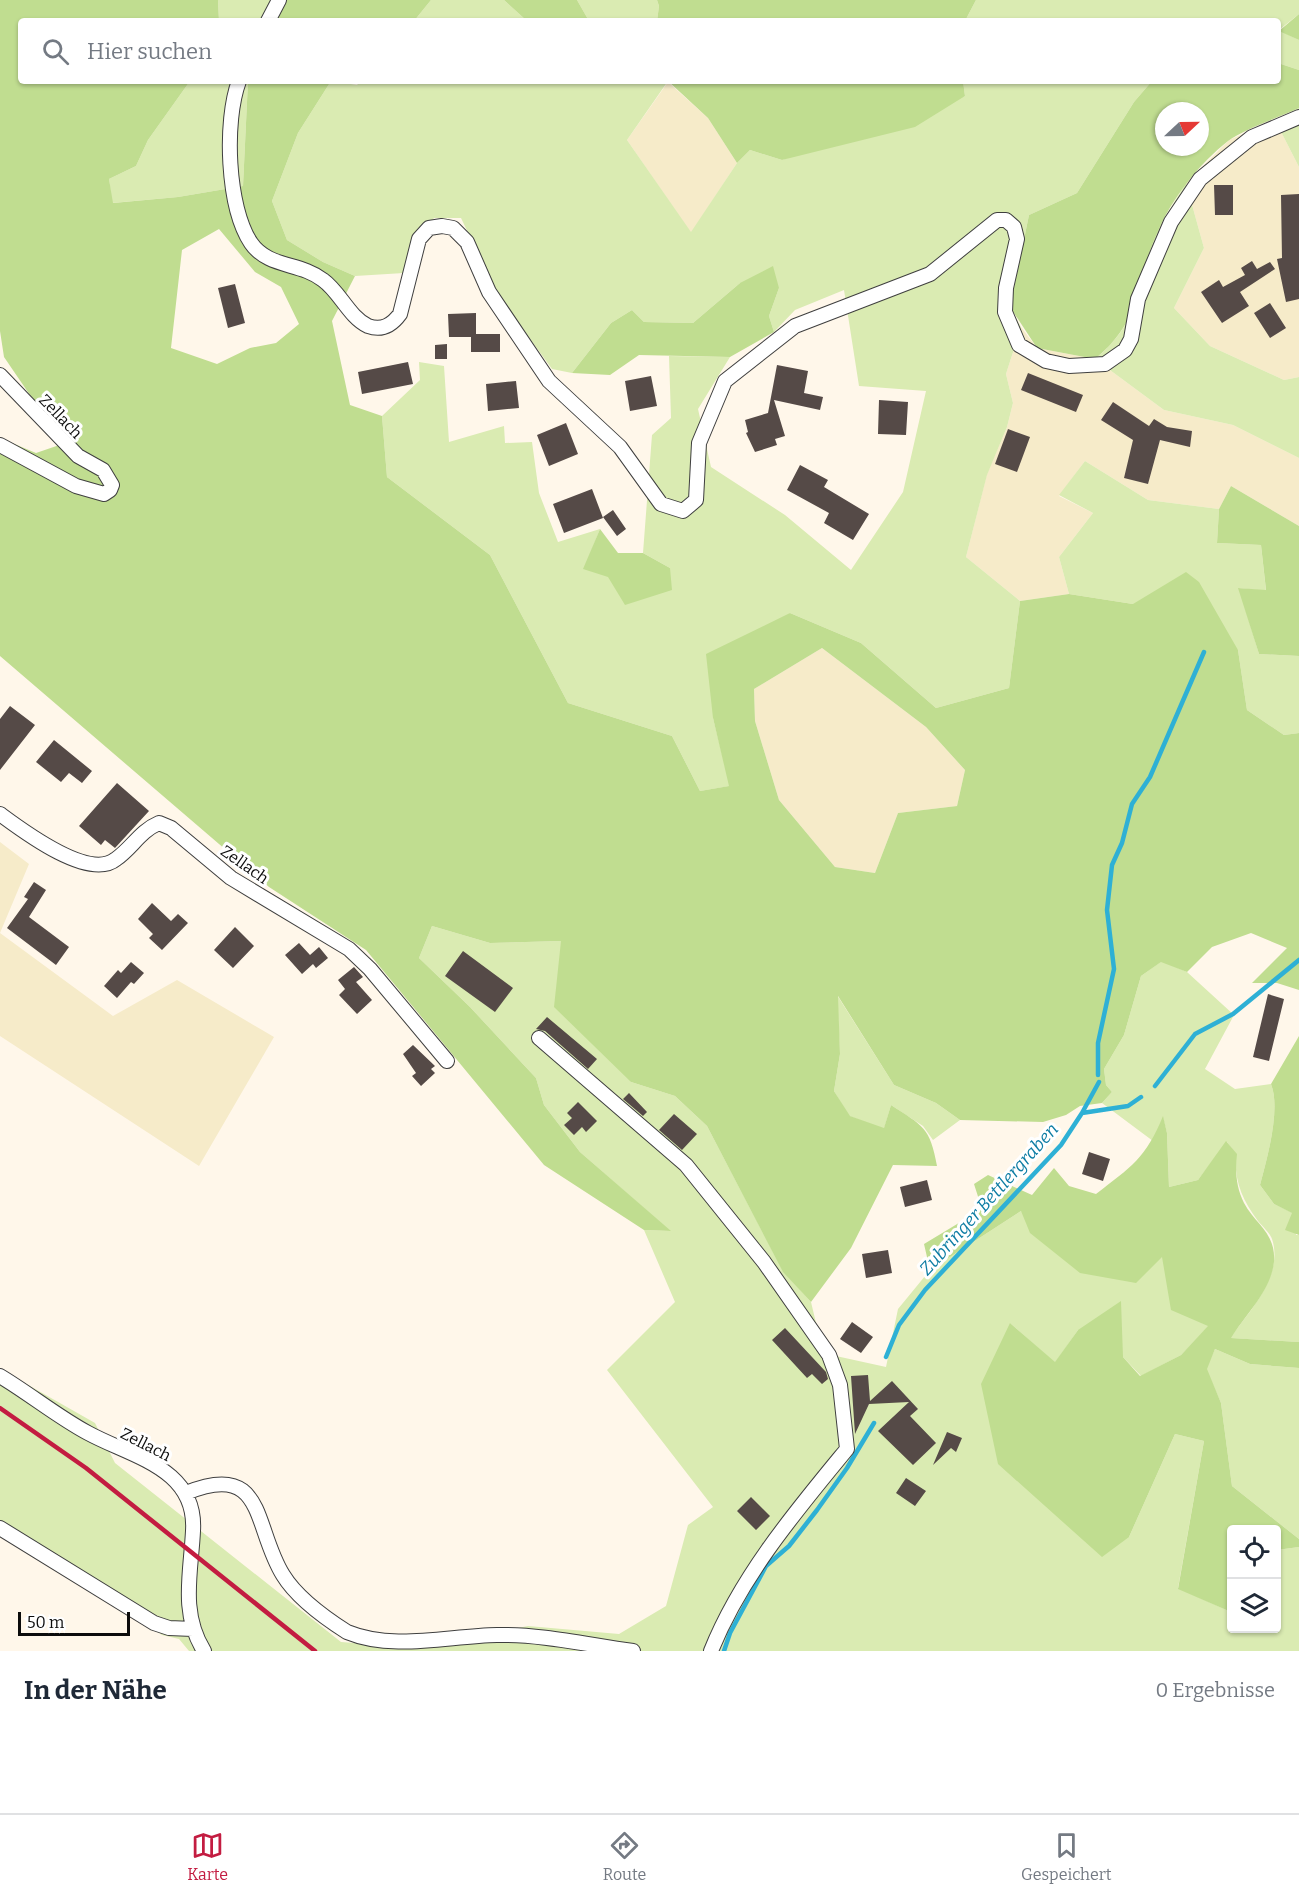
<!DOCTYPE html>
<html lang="de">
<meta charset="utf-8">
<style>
body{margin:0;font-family:Bitter,serif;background:#f2f2f3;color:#1f2937}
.controls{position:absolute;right:18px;bottom:18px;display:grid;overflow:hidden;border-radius:6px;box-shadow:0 2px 4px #0004}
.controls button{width:54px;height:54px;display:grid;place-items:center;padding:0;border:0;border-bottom:2px solid #e0e1e3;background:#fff;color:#1f2937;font:30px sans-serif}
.compass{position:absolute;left:1155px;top:102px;width:54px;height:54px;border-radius:50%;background:#fff;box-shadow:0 2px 4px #0004;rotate:68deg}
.scale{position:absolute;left:18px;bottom:15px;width:112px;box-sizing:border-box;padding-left:6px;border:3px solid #0c0c0c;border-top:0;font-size:16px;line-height:21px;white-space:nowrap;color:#0c0c0c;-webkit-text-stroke:4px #fff;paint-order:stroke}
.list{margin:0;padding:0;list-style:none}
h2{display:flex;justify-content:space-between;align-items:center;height:78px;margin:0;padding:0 24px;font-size:26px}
h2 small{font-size:20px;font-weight:400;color:#747a83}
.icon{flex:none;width:33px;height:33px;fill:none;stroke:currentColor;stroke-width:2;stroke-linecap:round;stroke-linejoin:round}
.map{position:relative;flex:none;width:1299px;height:1651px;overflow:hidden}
.search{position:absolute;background:#fff;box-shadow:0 2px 4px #0004;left:18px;right:18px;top:18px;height:66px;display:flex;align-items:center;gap:15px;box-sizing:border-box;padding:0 21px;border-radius:6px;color:#747a83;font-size:22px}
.sheet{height:162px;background:#fff}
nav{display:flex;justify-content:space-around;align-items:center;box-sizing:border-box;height:84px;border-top:2px solid #e0e1e3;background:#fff;font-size:16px;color:#747a83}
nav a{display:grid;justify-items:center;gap:3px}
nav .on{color:#c31c41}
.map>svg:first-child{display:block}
</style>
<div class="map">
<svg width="1299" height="1651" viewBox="0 0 1299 1651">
<rect width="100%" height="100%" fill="#fff7ea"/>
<!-- farmland -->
<path fill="#f6ebc9" d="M668,82l40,36 29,45 -46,70 -64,-93z
M1275,120l24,47v210l-15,3 -74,-34 -36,-38 30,-60 -18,-65 43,-43z
M1021,327l16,21 58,11 69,51 69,15 66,33v68l-68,-40 -12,23 -71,-9 -63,-39 -26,35 34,17 -34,44 10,37 -49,7 -54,-44 21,-83 20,-47 6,-24 -7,-29z
M822,648l104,79 39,43 -8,36 -59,7 -23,60 -40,-6 -56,-67 -24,-79 -1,-32z
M0,842l29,22 -29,69 113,83 64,-36 97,57 -75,129 -199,-130z"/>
<!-- green -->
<path fill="#daebb2" d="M218,0h69l-10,21h-58z
M431,0h73l23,21h-113z
M577,0h80l2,6 -2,15h-68z
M976,0h323v14l-20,16 20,10v30l-21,-7v-42h-313z
M190,81h58l-5,105 -65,11 -66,6 -3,-24 27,-13 12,-26z
M331,81l26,4 4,-4h307l-41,59 64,92 46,-69 13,-13 32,10 183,-64 -2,-15h189l-18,21 -57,91 -48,22 -19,92 11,20 -15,47 7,29 -6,24 -20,48 -21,82 54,44 -11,87 -73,20 -75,-65 -71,-30 -77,105 17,68 -30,5 -28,-55 -104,-33 -78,-148 -103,-78 -5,-61 38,-36 -1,-18 25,4 5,76 55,-16 1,17 27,-1 7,51 19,49 42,-13 -16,40 86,-1 -27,-15 9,-118 19,-17 -2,-62 61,1 -32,52 13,58 74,48 66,55 52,-78 23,-101 -67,-5 -15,-96 -49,20 -21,22 -5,-16 10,-28 -39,-5 -47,40 -49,-1 -12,-12 -21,13 -39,50 -20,-4 -54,-74 -37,-77h-27l-19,20 -11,35 -49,3 -32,-14 -36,-22 -15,-39 26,-68z
M1299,108v59l-24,-47z
M1186,183l18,65 -30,60 36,38 74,34 15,-3v81l-66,-33 -69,-15 -69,-51c49,-40 40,-75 62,-127 8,-17 20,-33 29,-49z
M1085,461l63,39 71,9 -2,34 44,2 5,46 -27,-3 20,66 40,2v77l-15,2 -37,-25 -9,-60 -105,-46 -64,-10 -10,-37 34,-44 -34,-18z
M432,926l58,17 71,-2 70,141 44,14 32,30 76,145 28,31 6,25 19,29 50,11 12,-58 32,-39 91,-59 141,45 47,70 -28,29 -40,21 -18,-19 -45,-27 -23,33 -45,-40 119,214 46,-103 29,7 -26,147 53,24 1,16h44l1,-78 22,-3v104h-1110l-10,-12 -17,-4 -104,-73 -58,-28v-165l95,54 20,40 226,179 79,6 108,-22 91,8 47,-28 22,-81 25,-18 -106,-137 68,-68 -31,-72 26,1 -90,-79 -36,-47 -8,-27 -66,-71 -51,-49z
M1162,961l25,11 47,43 -29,54 30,20 36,-5c10,25 -4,75 -11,101l14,19 19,9 3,22h3v107l-69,-4c19,-26 54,-63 42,-99 -2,-6 -10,-13 -14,-18 -16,-22 -24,-40 -22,-67l-9,-12 -29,38 -29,7 -2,-54 -4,-15 -10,23 -51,-38 10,-11 -6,-7 -2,-16 20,-34 17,-59z
M837,995l57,90 42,18 24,17 -27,20 -10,-14 -32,-21 -7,24 -35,-13 -15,-25 6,-37z
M1215,1349l35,15 49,4v171l-67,-53 -11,-83 -15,-34z"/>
<!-- forest -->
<path fill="#c0dd90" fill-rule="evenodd" d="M0,0h218l1,21h-198v60h169l-42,59 -12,26 -27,13 4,24 65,-6 65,-11 5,-105h83l-33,52 -26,68 15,39 36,22 32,14 -23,45 18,84 32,11 5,61 103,78 78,148 104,33 28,55 29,-5 -16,-68 -7,-64 84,-41 71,30 75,65 73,-20 11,-87 49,-7 64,10 53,-32 13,10 39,68 9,60 37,25 15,-2v257l-22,-7h-25l35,-35 -36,-15 -39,14 -25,25 -26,-10 -20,14 -17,59 -20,34 2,16 6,7 -10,11 -22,3 -14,9 -23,7 -83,-2 -24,-17 -42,-18 -56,-89 2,58 -6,37 16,25 34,12 7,-23c32,21 39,22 46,61l-44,-1 -42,83 -40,54 -28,-30 -76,-146 -32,-30 -44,-14 -77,-75 7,-66 -71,2 -58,-17 -13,32 51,49 66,71 8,27 36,47 91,79 -27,-1 -100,-65 -178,-215 -97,-63 -269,-231v-218l36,15 38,-13 -40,-39 -30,-44 -4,-26zM219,229l36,43 26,15 18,37 -23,19 -26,5 -33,16 -46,-16 11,-98zM822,648l104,79 39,43 -8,36 -59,7 -23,60 -40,-6 -56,-67 -24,-79 -1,-32z
M287,0h144l-17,21h-137z
M504,0h73l12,21h-62z
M657,0h319l-11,21h-308l2,-15z
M1299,14v26l-20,-9z
M1278,63l21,7v38c-21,10 -53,20 -71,33 -29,23 -55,56 -70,90 -24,52 -13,87 -63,128l-58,-11 -27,-41 19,-92 48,-22 57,-91 18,-21h126zM1164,111h36v36h-36z
M668,81h295l2,15 -50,31 -133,33 -32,-10 -13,13 -29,-45z
M773,266l6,22 -10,28 5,16 -44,25 -91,-2 -29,20 -38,-2 39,-50 21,-13 12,12 49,1 47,-40z
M1231,486l68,40v130l-40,-2 -21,-66 28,2 -5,-45 -44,-2 2,-34z
M600,529l18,24h25l27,15 2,22 -47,15 -17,-28 -25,-8z
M1299,1036v199l-14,-5 7,-17 -18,-9 -14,-19c7,-26 21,-76 11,-101z
M1163,1116l4,17 2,54 29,-7 28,-39 11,13c-2,17 -1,33 7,49 12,22 32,30 30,59 -3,29 -29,53 -43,76l68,4v26l-49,-4 -35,-15 -8,20 14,34 11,83 67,53v8l-22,3 -1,-20h-44l-1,82 -53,-23 26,-148 -29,-7 -46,103 -27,20 -104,-93 -17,-80 29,-61 45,39 23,-32 43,-29 2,56 17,19 41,-21 27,-29 -37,-16 -9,-53 -26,26 -56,-10 -50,-40 -9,-22 -91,59 -6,-26 58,-35 -8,-25 14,-9 44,20 22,-27 15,18 27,8c35,-27 50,-36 67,-78z"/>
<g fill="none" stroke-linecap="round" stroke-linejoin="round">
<!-- stream -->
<path stroke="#2eb0d5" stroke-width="4.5" d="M1098,1075v-32l16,-74 -7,-59 5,-45 10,-22 10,-39 18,-27 54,-125
M1155,1086l40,-52 38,-20 66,-54
M1082,1113l17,-31
M886,1357l13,-32 26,-35 136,-145 21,-32 46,-7 13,-9
M724,1651l6,-18 36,-67 23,-20 28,-36 30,-42 27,-45"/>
</g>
<!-- building -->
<path fill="#554a47" d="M1214,185h19v30h-18z
M1299,194v105l-13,3 -9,-43 5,-1 -1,-63z
M1252,261l5,8 13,-7 5,7 -35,23 9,14 -27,17 -21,-31 18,-12 4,7 22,-12 -4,-7z
M235,284l10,39 -17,5 -10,-40z
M1270,303l16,25 -16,10 -16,-25z
M476,313v21h24v18h-29v-15h-22l-1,-23z
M447,344v15h-12v-14z
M408,362l5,22 -51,10 -4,-22z
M777,365l31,6 -4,22 19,4 -3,13 -46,-10 11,36 -10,3 2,6 -22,7 -9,-19 2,-1 -3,-12 23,-7z
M1028,373l55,22 -7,17 -55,-22z
M651,376l6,30 -27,5 -5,-30z
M516,381l3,27 -31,3 -2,-27z
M879,400l29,2 -2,33 -28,-1z
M1113,402l36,24 5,-7 13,8 25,4 -2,16 -30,-7 -12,44 -24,-6 9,-38 -32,-20z
M566,423l12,31 -29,12 -12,-31z
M1008,429l22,8 -13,35 -22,-8z
M800,465l28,15 -4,7 45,27 -16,26 -29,-17 5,-10 -42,-23z
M592,489l11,29 -39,15 -11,-29z
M613,510l13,19 -9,7 -14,-19z
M10,706l25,19 -35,45v-51z
M54,740l38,31 -10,12 -13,-10 -8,9 -25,-20z
M117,783l32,28 -34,37 -10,-8 -4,5 -22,-19z
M34,882l12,8 -17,27 40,30 -13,18 -49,-37 21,-29 -4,-2z
M152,903l19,18 7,-7 10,9 -26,27 -13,-12 4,-4 -15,-15z
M235,927l19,19 -21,22 -19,-18z
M299,943l11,12 9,-8 9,11 -12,10 -3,-4 -11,10 -17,-19z
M463,951l50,37 -18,24 -50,-36z
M131,962l13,11 -10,11 -3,-2 -14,16 -13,-12 14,-16 3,3z
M354,967l9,10 -7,5 16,18 -15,14 -18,-19 6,-6 -7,-9z
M1268,994l16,5 -15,62 -16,-4z
M547,1017l50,42 -9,10 -43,-38 -9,-2z
M413,1045l22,21 -4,3 4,4 -14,13 -9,-10 4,-3 -13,-19z
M629,1093l18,19 -4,4 -20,-17z
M578,1102l19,19 -11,11 -4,-5 -8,8 -10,-10 8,-7 -5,-5z
M674,1114l23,20 -15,16 -23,-20z
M1089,1152l21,7 -7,22 -21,-7z
M927,1180l5,20 -27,7 -5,-20z
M888,1250l4,23 -26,5 -4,-24z
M852,1322l21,15 -12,16 -21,-14z
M785,1328l41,44 2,7 -6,5 -10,-10 -5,4 -35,-38z
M868,1375l2,26 22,-20 26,28 -8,7 26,27 -23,22 -35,-34 31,-29 -40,2 -14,30 -4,-58z
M947,1432l15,6 -6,14 -5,-4 -18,17z
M906,1478l20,13 -11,15 -19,-13z
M751,1497l19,19 -14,14 -19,-19z"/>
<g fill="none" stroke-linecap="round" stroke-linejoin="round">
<!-- street casing -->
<g stroke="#3f3f3f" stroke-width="16">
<path id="street" d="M268,21l11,-21
M239,81c-15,40 -12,126 12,162 17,25 49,19 72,37 17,12 26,37 45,46 14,5 24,-1 32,-12l19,-75 10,-11 13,-2 11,2 14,14 22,50 60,89 71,66 41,57 22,7 13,-11 3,-57 26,-62 70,-55 135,-52 67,-54h9l8,7 3,12 -11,49 -1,24 14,33 27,16 23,5 36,-2 20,-14 6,-11 7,-40 33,-77 29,-43 52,-42 47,-20
M0,375l78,81 25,14 9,15 -2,5 -6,4 -28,-8 -76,-41
M0,814c23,17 89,67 116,45 16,-11 24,-28 43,-36l12,5 60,50 118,71 21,20 77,92
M539,1038l147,127 78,97 65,93 11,30 7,64c-51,62 -106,127 -136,202
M0,1376c30,18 58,41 88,57 44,24 109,35 105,98 -2,42 -13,81 11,120
M186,1493c80,-33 67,34 97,82 14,23 42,43 64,57 46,19 100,4 150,3 45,-1 91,10 136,16
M0,1528l154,95 15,5 24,1"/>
</g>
<!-- street -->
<use href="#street" stroke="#fff" stroke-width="14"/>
<!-- rail -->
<path stroke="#c31c41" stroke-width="4.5" d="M0,1408l86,60 229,183"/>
</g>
<g text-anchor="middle" stroke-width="6" stroke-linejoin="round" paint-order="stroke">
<!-- street labels -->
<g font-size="16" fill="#0c0c0c" stroke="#fff">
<text transform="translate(61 416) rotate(46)" y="6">Zellach</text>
<text transform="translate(245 864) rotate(35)" y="6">Zellach</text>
<text transform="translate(146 1444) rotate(27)" y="6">Zellach</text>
</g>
<!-- water labels -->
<g font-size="18" font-style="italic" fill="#0e7da4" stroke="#fff">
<text transform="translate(989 1199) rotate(-48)" y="6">Zubringer Bettlergraben</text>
</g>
</g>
</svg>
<div class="controls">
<button><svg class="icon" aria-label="locate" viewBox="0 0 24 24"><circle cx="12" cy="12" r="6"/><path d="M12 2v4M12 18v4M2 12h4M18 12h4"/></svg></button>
<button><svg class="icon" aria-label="layers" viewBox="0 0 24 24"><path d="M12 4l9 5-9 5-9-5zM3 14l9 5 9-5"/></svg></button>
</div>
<svg class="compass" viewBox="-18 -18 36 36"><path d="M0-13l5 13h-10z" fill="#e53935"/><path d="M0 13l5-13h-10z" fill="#747a83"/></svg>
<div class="scale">50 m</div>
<div class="search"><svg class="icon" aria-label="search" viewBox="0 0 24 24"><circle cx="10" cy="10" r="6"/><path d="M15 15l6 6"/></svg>Hier suchen</div>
</div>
<section class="sheet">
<h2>In der Nähe<small>0 Ergebnisse</small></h2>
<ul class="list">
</ul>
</section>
<nav>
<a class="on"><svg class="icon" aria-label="map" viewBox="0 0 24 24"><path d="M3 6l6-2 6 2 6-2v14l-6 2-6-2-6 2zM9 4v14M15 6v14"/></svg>Karte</a>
<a><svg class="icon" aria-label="directions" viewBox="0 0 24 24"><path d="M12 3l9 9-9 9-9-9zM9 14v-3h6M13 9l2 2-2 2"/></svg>Route</a>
<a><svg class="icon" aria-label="saved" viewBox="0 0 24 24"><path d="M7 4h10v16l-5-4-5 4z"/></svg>Gespeichert</a>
</nav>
